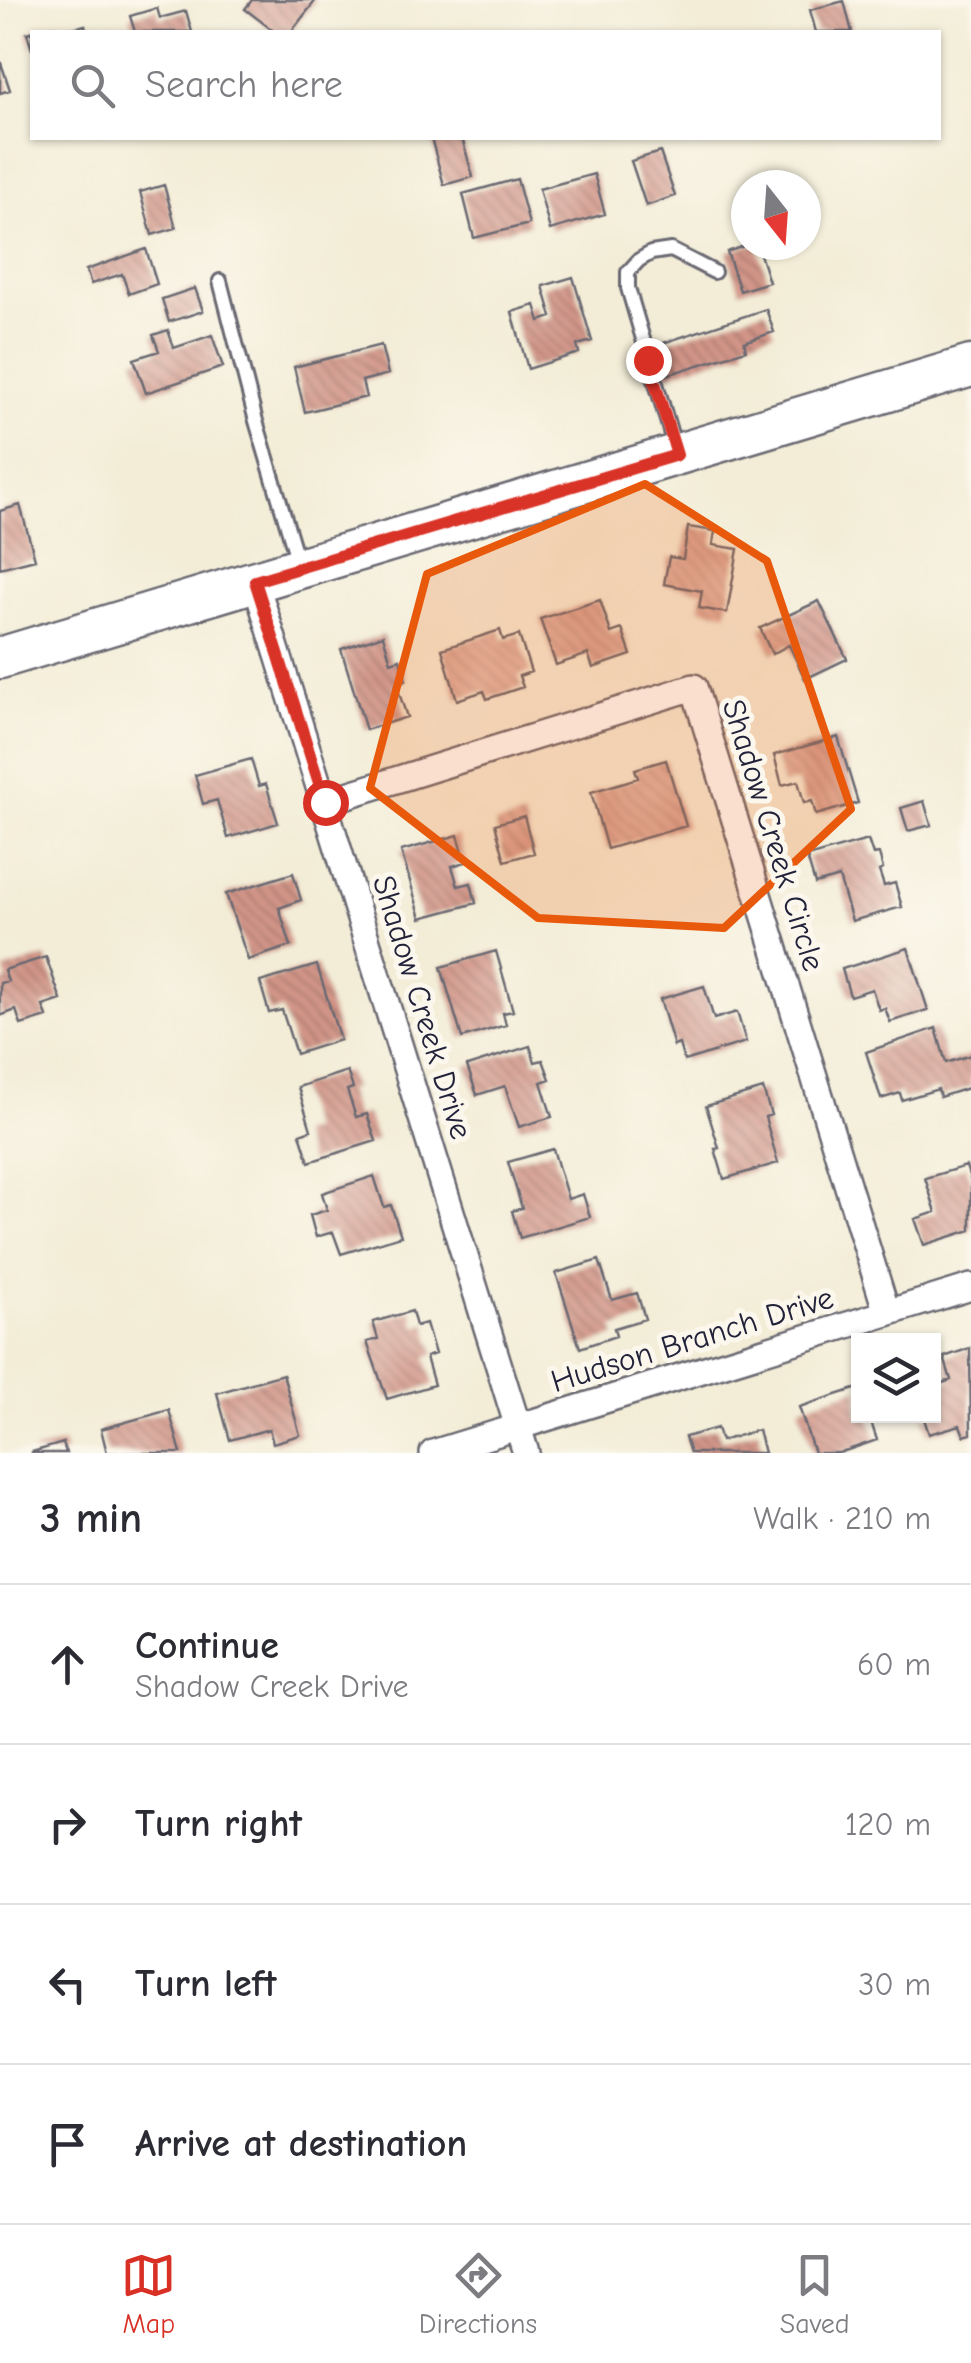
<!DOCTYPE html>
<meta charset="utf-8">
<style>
body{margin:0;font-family:"Comic Neue",sans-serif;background:#f7f7f7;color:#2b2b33}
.controls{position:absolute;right:30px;bottom:30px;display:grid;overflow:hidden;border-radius:0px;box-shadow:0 2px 8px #0004}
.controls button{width:90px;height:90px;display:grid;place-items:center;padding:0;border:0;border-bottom:2px solid #e1e1e2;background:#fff;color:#2b2b33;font:50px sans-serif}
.compass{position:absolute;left:731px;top:170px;width:90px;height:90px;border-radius:50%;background:#fff;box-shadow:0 2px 8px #0004;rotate:163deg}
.stop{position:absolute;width:30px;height:30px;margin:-22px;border:8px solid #d93025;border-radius:50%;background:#fff}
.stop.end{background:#d93025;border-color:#fff;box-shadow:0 2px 10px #0008}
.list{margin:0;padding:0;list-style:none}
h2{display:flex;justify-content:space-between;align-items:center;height:130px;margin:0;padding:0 40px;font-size:42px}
h2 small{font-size:32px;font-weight:400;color:#7c7c81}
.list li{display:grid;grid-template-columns:65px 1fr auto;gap:30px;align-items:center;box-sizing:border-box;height:160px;padding:0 40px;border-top:2px solid #e1e1e2}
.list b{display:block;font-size:38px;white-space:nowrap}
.list p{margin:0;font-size:32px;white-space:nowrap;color:#7c7c81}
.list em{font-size:32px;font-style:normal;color:#7c7c81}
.icon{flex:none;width:55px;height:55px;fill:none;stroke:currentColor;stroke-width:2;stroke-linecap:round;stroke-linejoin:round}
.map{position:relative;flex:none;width:971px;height:1453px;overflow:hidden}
.search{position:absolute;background:#fff;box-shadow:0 2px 8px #0004;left:30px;right:30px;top:30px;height:110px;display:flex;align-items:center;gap:25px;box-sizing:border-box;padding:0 35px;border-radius:0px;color:#7c7c81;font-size:38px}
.sheet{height:770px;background:#fff}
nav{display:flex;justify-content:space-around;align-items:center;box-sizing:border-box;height:140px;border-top:2px solid #e1e1e2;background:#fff;font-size:28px;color:#7c7c81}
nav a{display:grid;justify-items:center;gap:5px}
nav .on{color:#d93025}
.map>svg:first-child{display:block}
</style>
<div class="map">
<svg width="971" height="1453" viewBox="0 0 971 1453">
<defs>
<pattern id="building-back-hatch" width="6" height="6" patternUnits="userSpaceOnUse" patternTransform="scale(2.5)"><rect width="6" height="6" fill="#d29588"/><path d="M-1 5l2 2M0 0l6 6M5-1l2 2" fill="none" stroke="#aa7970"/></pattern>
</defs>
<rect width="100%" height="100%" fill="#fbf7ec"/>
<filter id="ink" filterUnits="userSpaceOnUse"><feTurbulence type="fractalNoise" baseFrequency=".01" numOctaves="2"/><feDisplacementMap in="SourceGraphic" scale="20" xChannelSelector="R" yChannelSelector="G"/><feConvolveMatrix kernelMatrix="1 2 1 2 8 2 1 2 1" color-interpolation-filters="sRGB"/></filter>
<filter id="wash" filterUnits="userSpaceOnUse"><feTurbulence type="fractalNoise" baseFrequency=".0048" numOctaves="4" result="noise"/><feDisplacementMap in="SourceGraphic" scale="40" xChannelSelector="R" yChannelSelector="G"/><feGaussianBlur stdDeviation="2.25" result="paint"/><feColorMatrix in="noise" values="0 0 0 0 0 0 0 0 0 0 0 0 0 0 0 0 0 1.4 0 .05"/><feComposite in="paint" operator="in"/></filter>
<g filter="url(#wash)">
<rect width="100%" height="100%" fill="#f3edd7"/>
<g id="blocks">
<!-- building -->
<path fill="url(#building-back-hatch)" d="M252,0h64l-25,32h-16l-30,-23z
M844,1l8,31h-36l-6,-22z
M157,8l3,10 26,-7 6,21h-57l-5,-16z
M85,25l2,7h-26v-1z
M52,26l2,6h-22v18l-5,-17z
M0,60l10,30 -10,3z
M431,138h31l11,39 -29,8z
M660,152l15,44 -29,10 -15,-45z
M594,174l11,40 -55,16 -11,-41z
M517,179l12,45 -55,14 -11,-44z
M164,185l12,43 -24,7 -12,-43z
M747,245h10l12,37 -29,9 -13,-39z
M146,249l11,35 -28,10 -7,-20 -31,10 -5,-14z
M573,277l19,64 -15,4 2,8 -51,16 -16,-57 23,-7 5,16 12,-4 -9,-31z
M195,288l8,23 -34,11 -7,-23z
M766,309l8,23 -30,10 2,8 -79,25 -10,-30z
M168,330l6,18 38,-13 11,32 -77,26 -12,-34 25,-8 -6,-16z
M381,345l7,29 -26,7 4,16 -61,15 -11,-45z
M20,505l15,54 -35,9v-57z
M688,527l27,4 -2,14 25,4 -11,64 -28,-5 3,-17 -38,-7 5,-27 14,2z
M600,600l11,33 11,-4 9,26 -38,13 -5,-14 -32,11 -16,-46z
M819,601l28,58 -42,20 -16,-34 -17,9 -12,-26z
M500,630l3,10 16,-5 12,37 -12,4 4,11 -36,12 -3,-8 -27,9 -15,-51z
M383,635l8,27 9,-3 6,21 -10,4 11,33 -41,13 -25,-81z
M838,737l20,66 -42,12 -4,-14 -8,2 -6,-22 -16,4 -8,-30z
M251,759l8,27 7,-2 12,39 -50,15 -11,-38 -14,4 -8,-29z
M666,760l20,66 -79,23 -16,-57 47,-14 -3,-9z
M924,801l7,24 -23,6 -7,-23z
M524,816l10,37 -29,8 -10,-37z
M458,835l8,27 -14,4 6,20 13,-3 5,20 -55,15 -20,-67z
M868,840l5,15 6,-1 4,15 -4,2 5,15 11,-3 7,24 -50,14 -13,-44 -24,7 -8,-27z
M293,873l8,27 -22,8 12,38 -43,14 -22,-66z
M908,948l20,62 -38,12 -5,-14 -6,2 -7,-21 -22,7 -8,-27z
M496,951l17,60 -10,2 3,12 -44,13 -21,-71z
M46,957l15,43 -18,6 4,11 -26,8 -5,-15 -16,6v-33l8,-2 -4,-11z
M317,965l23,75 -44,14 -14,-44 -13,3 -9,-31z
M704,986l10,33 23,-7 9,30 -62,19 -5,-17 -5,2 -14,-47z
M936,1028l10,35 25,-8v32l-31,10 -2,-8 -36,11 -2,-7 -19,6 -15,-47z
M530,1046l5,16 8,-2 7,19 -9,3 11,35 -33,10 -14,-41 -28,9 -10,-29z
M347,1071l6,17 -6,2 9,27 11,-3 9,27 -67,21 -9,-28 11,-4 -13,-43z
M763,1089l8,26 -6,2 13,46 -54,16 -9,-30 4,-1 -13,-42z
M553,1149l15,50 15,-5 7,23 -70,21 -8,-27 10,-3 -14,-46z
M966,1166l5,15v49l-47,15 -9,-26 21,-7 -11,-34z
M374,1176l10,31 7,-2 10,31 -60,18 -8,-22 -17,5 -6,-22 17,-5 -5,-17z
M599,1260l13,40 25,-7 8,26 -31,9 2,8 -36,12 -24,-75z
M412,1311l4,15 10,-3 9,31 -9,3 8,28 -47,14 -20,-57 11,-3 -5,-17z
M970,1348l1,86 -7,2 -4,-11 -31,9 -6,-18h11v-30l17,-6 -7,-23z
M283,1374l17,61 -27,8 -4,-14 -39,11 -13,-47z
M858,1388v28h11l8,24 -38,13h-25l-15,-46z
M169,1410l12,43h-74l-6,-24z
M717,1428l4,13 37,-11 6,23h-74l-5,-16z
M63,1443l3,10h-34v-1z"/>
</g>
</g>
<g filter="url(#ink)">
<use href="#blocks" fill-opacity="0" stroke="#6b6972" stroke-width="2.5"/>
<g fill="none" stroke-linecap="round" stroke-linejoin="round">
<!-- lane casing -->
<g stroke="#6b6972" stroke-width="18">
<path id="lane" d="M220,281l36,140 42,141
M675,448l-47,-160v-16l11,-12 12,-7 20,-3 43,22"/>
</g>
<!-- street casing -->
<g stroke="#6b6972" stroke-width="30">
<path id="street" d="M255,581l271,872
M325,802l369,-115 193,626
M433,1453l538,-166"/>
</g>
<!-- primary casing -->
<g stroke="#6b6972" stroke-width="45">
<path id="primary" d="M0,658l971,-292"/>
</g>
<!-- lane -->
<use href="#lane" stroke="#fff" stroke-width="12"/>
<!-- street -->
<use href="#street" stroke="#fff" stroke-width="25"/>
<!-- primary -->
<use href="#primary" stroke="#fff" stroke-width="40"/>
</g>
</g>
<g fill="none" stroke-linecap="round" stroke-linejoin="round" filter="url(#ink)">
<!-- route -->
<path stroke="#d93025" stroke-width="12" d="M325,802l-70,-221 422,-126 -29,-95"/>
</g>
<!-- marked area -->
<path fill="#e8590c" fill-opacity="0.2" stroke="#e8590c" stroke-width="8" stroke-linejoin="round" d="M645,484l122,77 84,248 -127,119 -186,-10 -168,-130 57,-214z"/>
<g text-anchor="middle" stroke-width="10" stroke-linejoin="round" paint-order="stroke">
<!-- street labels -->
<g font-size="32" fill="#22223b" stroke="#fbf7ec">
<text transform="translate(774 835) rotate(73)" y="11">Shadow Creek Circle</text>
<text transform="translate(423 1007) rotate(73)" y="11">Shadow Creek Drive</text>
<text transform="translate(692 1339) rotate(-17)" y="11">Hudson Branch Drive</text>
</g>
</g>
</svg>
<div class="controls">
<button><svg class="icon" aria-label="layers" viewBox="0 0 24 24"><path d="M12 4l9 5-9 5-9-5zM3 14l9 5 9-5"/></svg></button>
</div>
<svg class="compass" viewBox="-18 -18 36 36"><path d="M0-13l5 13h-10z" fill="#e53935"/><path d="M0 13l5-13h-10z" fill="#7c7c81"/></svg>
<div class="stop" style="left:325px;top:802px"></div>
<div class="stop end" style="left:648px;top:360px"></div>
<div class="search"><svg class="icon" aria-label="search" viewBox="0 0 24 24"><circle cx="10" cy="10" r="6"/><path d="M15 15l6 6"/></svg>Search here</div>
</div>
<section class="sheet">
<h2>3 min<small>Walk · 210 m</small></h2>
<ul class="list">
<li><svg class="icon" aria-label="ahead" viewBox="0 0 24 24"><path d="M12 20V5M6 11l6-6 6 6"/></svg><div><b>Continue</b><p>Shadow Creek Drive</p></div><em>60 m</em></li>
<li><svg class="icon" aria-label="right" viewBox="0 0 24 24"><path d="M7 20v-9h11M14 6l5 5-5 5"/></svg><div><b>Turn right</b></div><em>120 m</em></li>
<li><svg class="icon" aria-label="left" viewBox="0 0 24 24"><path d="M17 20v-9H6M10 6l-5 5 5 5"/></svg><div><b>Turn left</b></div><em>30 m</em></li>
<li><svg class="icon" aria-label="arrive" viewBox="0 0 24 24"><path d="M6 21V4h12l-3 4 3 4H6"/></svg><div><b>Arrive at destination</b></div></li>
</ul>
</section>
<nav>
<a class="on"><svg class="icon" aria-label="map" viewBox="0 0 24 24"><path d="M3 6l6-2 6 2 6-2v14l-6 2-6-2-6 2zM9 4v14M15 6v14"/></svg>Map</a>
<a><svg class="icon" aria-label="directions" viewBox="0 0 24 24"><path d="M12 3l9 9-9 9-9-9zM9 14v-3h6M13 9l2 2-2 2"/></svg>Directions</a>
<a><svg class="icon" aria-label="saved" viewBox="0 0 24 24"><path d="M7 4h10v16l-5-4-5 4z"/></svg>Saved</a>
</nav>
